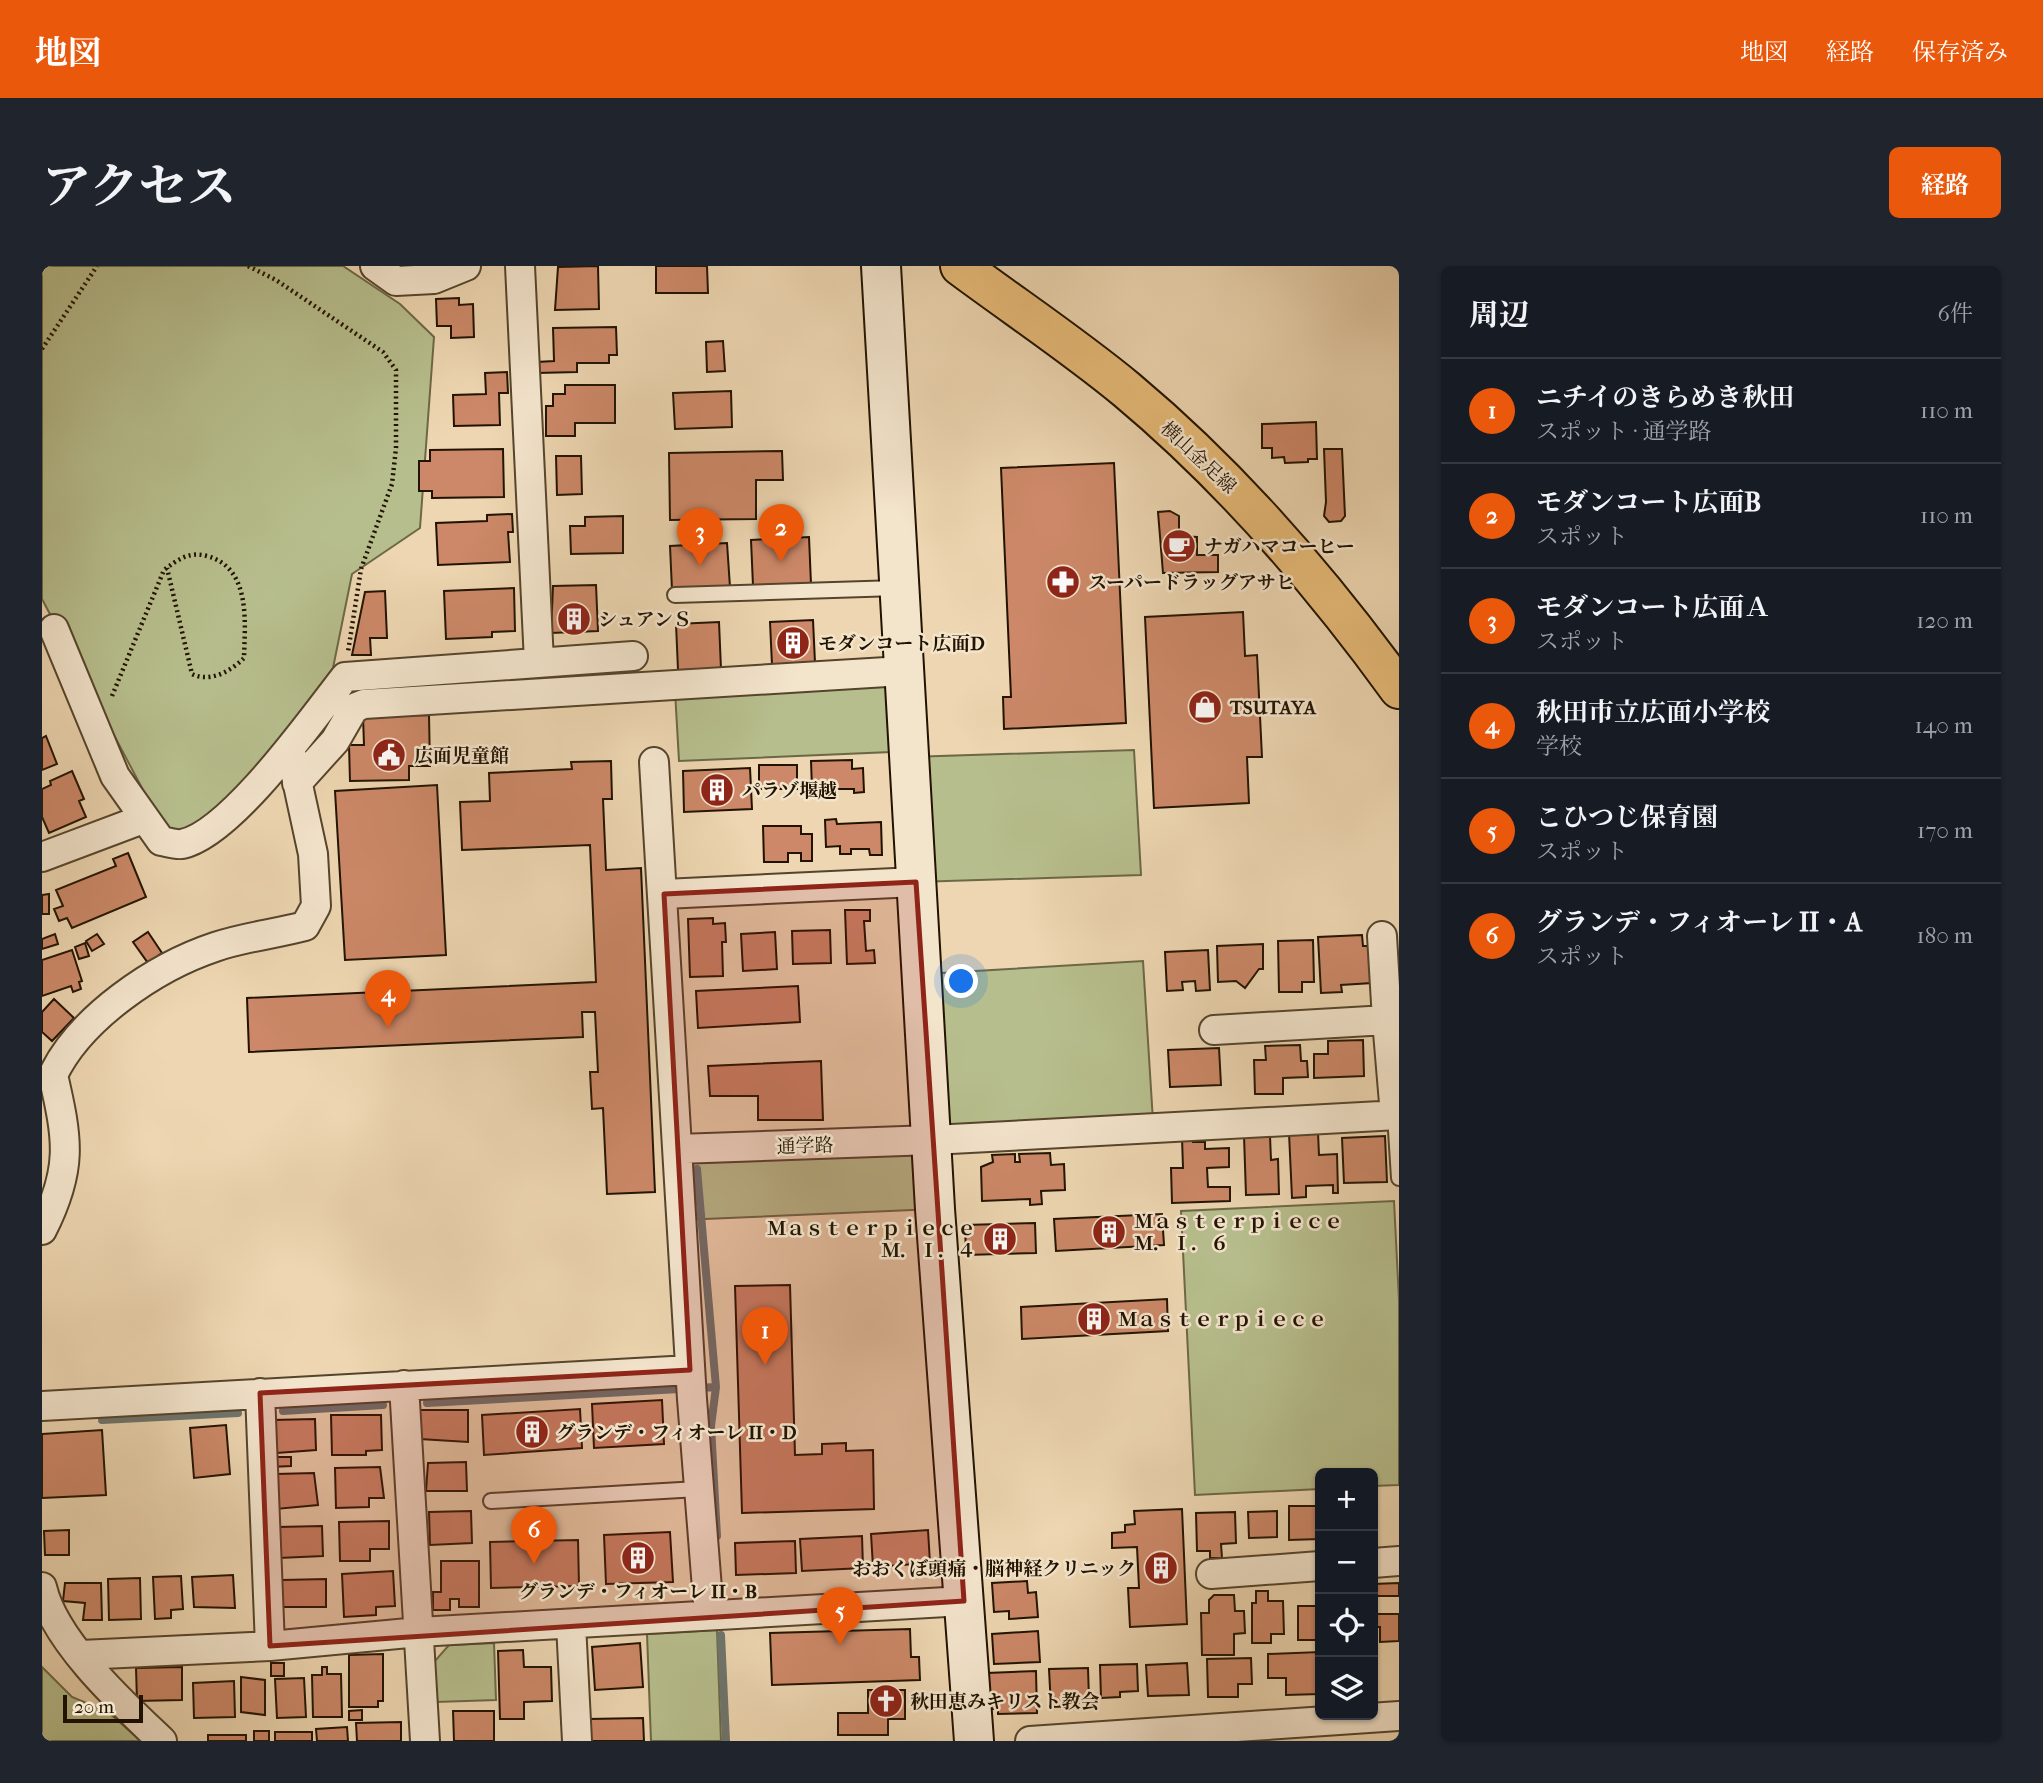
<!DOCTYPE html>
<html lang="ja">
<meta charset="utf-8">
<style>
body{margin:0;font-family:"IM FELL French Canon","Noto Serif JP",serif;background:#20242c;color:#f1f3f6}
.controls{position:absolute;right:21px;bottom:21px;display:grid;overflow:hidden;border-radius:10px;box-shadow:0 2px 5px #0004}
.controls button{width:63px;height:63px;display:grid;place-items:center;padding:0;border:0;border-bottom:2px solid #363941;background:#171b24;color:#f1f3f6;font:35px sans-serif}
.scale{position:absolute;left:21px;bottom:18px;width:80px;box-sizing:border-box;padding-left:7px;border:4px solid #221300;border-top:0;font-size:19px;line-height:24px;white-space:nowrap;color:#221300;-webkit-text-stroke:5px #f3e4cc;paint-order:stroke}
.you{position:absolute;left:920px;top:716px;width:24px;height:24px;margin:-18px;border:5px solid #fff;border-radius:50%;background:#1a73e8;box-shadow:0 0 0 10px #1a73e833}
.badge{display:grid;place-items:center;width:46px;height:46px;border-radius:50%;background:#ea580c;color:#fff;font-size:23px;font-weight:700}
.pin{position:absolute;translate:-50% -58px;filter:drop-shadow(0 2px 4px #0008)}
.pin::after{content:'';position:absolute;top:37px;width:24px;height:21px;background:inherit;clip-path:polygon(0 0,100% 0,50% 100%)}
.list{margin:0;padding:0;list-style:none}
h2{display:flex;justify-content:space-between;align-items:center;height:91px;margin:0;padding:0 28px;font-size:30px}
h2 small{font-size:23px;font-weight:400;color:#9ea1a6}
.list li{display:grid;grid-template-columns:46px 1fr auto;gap:21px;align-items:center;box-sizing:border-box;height:105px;padding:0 28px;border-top:2px solid #363941}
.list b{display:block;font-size:26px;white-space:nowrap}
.list p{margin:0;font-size:23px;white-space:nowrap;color:#9ea1a6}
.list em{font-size:23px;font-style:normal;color:#9ea1a6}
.icon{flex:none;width:38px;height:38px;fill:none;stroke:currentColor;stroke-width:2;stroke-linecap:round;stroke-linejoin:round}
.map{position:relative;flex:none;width:1357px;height:1475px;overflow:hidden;border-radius:10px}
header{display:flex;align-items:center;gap:42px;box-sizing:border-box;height:98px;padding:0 35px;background:#ea580c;color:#fff}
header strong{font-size:33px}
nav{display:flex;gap:38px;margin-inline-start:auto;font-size:24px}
.intro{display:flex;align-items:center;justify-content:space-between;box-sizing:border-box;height:168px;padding:0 42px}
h1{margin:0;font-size:49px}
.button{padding:18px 32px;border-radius:10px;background:#ea580c;color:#fff;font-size:24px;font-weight:700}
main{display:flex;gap:42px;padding:0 42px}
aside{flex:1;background:#171b24;border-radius:10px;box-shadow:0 2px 5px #0004}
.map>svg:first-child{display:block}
</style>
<header>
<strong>地図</strong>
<nav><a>地図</a><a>経路</a><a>保存済み</a></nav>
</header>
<div class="intro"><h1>アクセス</h1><a class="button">経路</a></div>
<main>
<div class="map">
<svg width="1357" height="1475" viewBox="0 0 1357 1475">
<rect width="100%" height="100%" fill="#edd6b1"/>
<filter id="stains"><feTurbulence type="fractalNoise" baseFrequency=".00286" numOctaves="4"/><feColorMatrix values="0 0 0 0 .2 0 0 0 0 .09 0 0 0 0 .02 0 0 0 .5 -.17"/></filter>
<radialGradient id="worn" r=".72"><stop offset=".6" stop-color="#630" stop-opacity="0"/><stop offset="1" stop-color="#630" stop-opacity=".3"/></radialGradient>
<!-- green -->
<path fill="#b7be8d" stroke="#6c6846" stroke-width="2" d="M0,0h301l57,38 34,33 -14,191 -68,46 -19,94 -78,103 -49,49 -30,16 -15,-12 -119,-225z
M846,415l3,71 -212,9 -4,-70z
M1092,484l7,125 -225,7 -7,-125z
M1101,695l10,160 -221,19 3,69 -253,11 -4,-77 253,-3 -7,-166z
M1352,935l5,99v185l-26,1v-13h-53v16l-125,6 -14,-284z
M675,1364l4,111h-70l-4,-107z
M452,1377l2,57 -60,2 -2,-40 15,-17z
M0,1401l30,30 36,15 33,29h-99z"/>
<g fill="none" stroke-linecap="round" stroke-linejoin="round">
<!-- stream -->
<path stroke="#6e756e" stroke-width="8" d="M655,903l19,218 -5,39 6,110
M385,1137l289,-16
M241,1145l100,-6
M60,1154l136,-7
M679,1369l5,106"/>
</g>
<!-- building -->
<path fill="#cc8868" stroke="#221300" stroke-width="2" d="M556,0l1,43 -44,1 3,-43z
M614,0h51l1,27h-52z
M417,32v7l14,-1 1,33 -23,1v-12h-14l-1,-27z
M574,61l1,28h-8v8h-32v9l-40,1v-11l17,-1 -1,-33z
M681,75l2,30 -18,1 -1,-30z
M465,106l1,21h-9l1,32 -46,1 -1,-31 33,-1 -1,-21z
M523,119h50v38h-40v13h-29v-30h7v-12h12z
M689,125l1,36 -57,2 -2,-36z
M1274,156l1,37h-9v3l-23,1 -1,-6 -12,1v-10h-10v-24z
M461,183l1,48 -72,1v-7h-13v-30h11v-11z
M1282,183h18l3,67 -4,5 -12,1 -5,-6 2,-14z
M740,185l1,29h-27v39l-86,1 -1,-67z
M514,190h25l1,38 -25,1z
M1072,197l12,260 -122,6 -1,-32h8l-10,-229z
M1128,245l9,5v20l18,1v18h21v17l-55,1 -5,-61z
M470,248l1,18h-5l2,30 -72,3 -2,-42 51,-2v-6z
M581,250v37l-52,1 -1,-28h15v-9z
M767,271l2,47 -58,2 -2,-46z
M685,277l3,44 -58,3 -2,-44z
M554,319l2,46 -47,2 2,-47z
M472,322l1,43 -23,1v5l-46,2 -2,-48z
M343,325l2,47h-17l1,17h-19l13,-63z
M1201,346l2,44 12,-1 5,102h-15l2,46 -95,5 -9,-191z
M771,354l2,43 -43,2 -2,-43z
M677,356l2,47 -43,1 -2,-46z
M387,449l1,51h-21v14l-59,1 -1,-36h15l-1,-29z
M4,470l11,28 -15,6v-32z
M810,494v9l11,-1 1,24 -10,1v-4h-42l-1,-28z
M569,495l1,38h-9l3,71 35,-2 14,324 -48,2 -4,-86 -11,1 -2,-37h8l-3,-60h-13l1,25 -334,15 -2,-54 349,-16 -6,-137 -128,5 -2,-48 30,-1 -1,-28 83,-4 -1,-7z
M717,499h38v24h-38z
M708,502l2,41 -68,3 -1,-41z
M30,505l12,28 -5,2 7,16 -37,16 -7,-16v-28l9,-4 -1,-4z
M395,519l9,170 -101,5 -10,-169z
M794,553l1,5 44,-2 1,33h-12l-1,-6h-18v5h-11v-8l-14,1 -1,-27z
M721,560h38v8h11v27h-11v-8h-13v9h-24z
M86,587l18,44 -74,31 -5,-10 -8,3 -5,-12 9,-3 -7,-16 60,-24 -3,-7z
M7,628v20h-7v-19z
M803,644h25v11h-6l2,30 8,-1 1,13 -28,1z
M671,652v6l12,-1 1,19h-4l1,34 -33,1 -2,-58z
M788,664l1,33 -38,1 -1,-33z
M106,666l14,21 -14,10 -15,-21z
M733,666l2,37 -34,2 -2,-37z
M13,668l3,10 -16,5v-10z
M55,668l7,10 -12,7 -6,-10z
M1320,669l1,11h8l1,37 -31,2 1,7 -21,1 -3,-56z
M1271,674l1,42h-12v10h-23l-1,-51z
M43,677l4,13 -10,3 -4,-12z
M1221,678v25h-4l-14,19 -9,-7 -18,1 -1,-36z
M30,684l10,31 -3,1 2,7 -8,3 -2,-6 -29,10v-36z
M1166,684l2,40 -14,1 -1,-10 -13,1 1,8 -16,1 -2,-39z
M756,720l2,36 -102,6 -2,-37z
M12,733l20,19 -22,23 -10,-9v-20z
M1321,774l1,36 -50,2v-24h14v-13z
M1258,779l1,16h6l1,16 -25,1v16h-28l-1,-34h12l-1,-14z
M1177,782l2,37 -51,2 -2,-37z
M779,795l2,59h-65v-24h-48l-2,-30z
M1276,866l1,23 18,-1 1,39h-5v-8l-27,1v11l-14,1 -3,-65z
M1202,870h26l1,24 7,-1 1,35 -33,1z
M1343,870l2,46 -43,1 -2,-45z
M1151,871v5h12v7l24,-1v19l-22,1 1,19h22v14l-58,2 -1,-35h12l-1,-30z
M1008,887l1,12 13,-1 1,26 -24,1 1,13 -12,1v-6l-48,2 -1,-34 12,-5 -1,-7 23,-1v8h5l-1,-8z
M1120,948l2,31 -108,6 -2,-32z
M993,957l1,30 -70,2 -1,-30z
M748,1019l5,170 27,-1v-10l24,-1v8l27,-1 1,59 -132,4 -7,-227z
M1125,1033l1,32 -146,8 -1,-32z
M620,1134l2,44 -70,4 -2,-44z
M538,1143l2,39 -98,7 -2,-40z
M378,1144h48v32l-48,-3z
M289,1149h50l1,35 -16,1v4h-34z
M273,1153l1,31 -39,3v-6l-4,1 -1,-28z
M184,1159l4,49 -36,4 -4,-50z
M60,1164l4,65 -64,3v-64z
M228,1191h21v9l-21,1z
M424,1196l1,29h-41l2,-28z
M338,1201l4,31h-15v9l-33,1 -1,-40z
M272,1207l4,32 -42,4v-35z
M1247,1240h31v33l-31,1z
M1140,1243l5,115 -57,3 -2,-39h11l-2,-41 -25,1v-15l13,-1v-7l10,-1 -1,-13z
M429,1245l1,32 -42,2 -1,-33z
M1235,1245v26l-28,1 -1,-26z
M1193,1246l1,31 -15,1 1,14h-12v-7h-13l-1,-38z
M347,1255v28h-19v12h-30l-1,-39z
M280,1260l1,30 -44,2 -1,-31z
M27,1264v25h-24l-1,-24z
M886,1264l2,33 -57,4 -2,-33z
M628,1266l3,50 -67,2 -2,-49z
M820,1270l1,32 -61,3 -2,-32z
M536,1274l1,46 -88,2 -1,-46z
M753,1275l1,32 -60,2 -1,-32z
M399,1295h38v46h-20v-8h-9v11h-17v-18h8z
M351,1305l2,35 -19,1v8l-32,2 -2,-43z
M191,1309l2,33 -41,-1 -2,-30z
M139,1310l2,33 -12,1v8l-16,1 -2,-42z
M98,1312l1,41 -32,1 -1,-41z
M284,1313v28h-44v-27z
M985,1315l1,12 8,-1 2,25 -29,2v-8l-15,1 -2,-29z
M23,1317h36l1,37h-19l2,-17 -22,-2z
M1357,1317v13h-22v11h-4v-23z
M1276,1324h2v50h-22v-34h20z
M1214,1325h12v10h15l1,33h-13v9h-19v-40h4z
M1172,1329h20l1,16h9l1,22 -11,1v21h-32l-1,-42h8v-13z
M1331,1348h26v27l-19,1v-15h-7z
M868,1363l1,28h8l1,23 -148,5 -2,-52z
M996,1365l2,31 -46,2 -2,-30z
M598,1377l3,44 -48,3 -3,-43z
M481,1384l1,17h27l1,34 -28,1v17h-24l-2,-68z
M1278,1386v42l-34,1v-17h-18v-24z
M341,1388v47h-5v6h-29v-52z
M1209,1392l1,26h-14v13h-30l-1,-38z
M229,1397h13v13h-13z
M1145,1397l2,32 -41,1 -2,-31z
M1095,1398l1,27 -18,1v5l-19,1 -1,-33z
M140,1401v33l-45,1 -1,-33z
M280,1401h5v7h14l1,43h-29l-1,-42h10z
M1046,1402l1,31 -10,1v6l-28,1 -2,-38z
M994,1405l1,42 -39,1v-5h-10l-1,-36z
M199,1411l24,3v35l-24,-3z
M262,1412l2,39 -29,1 -2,-39z
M192,1415l1,36 -41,1 -1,-35z
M826,1424h37v29h-17v16h-50v-22h30z
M320,1444v10h-13v-9z
M411,1445h41v30h-40z
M601,1452l1,23h-55l-1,-22z
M359,1456v19h-44l-1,-18z
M305,1461l1,14h-31l-1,-12z
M212,1465h15v10h-15z
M233,1466h37v9h-37z
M166,1469h38v6h-38z"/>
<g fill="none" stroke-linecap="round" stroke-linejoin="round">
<!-- lane casing -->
<g stroke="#55442c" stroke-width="18">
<path id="lane" d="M633,329l222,-7
M1353,849l4,63
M449,1235l207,-12"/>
</g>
<!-- street casing -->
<g stroke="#55442c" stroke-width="32">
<path id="street" d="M333,0l21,15 38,-2 32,-13
M478,0l19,396
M12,363l61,147 46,65c6,1 15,4 21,3 49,-10 131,-126 163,-167l288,-21
M612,496l38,637 17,215
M255,517l38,-42 19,-33 10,-4 539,-33
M0,591l101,-38
M622,628l252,-12
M1340,670l5,84
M1172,764l173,-10 8,95
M636,883l254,-9 467,-25
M0,964c31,-61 26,-90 11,-155 27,-57 102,-108 162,-128 29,-10 60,-13 90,-21l11,-20 -3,-52 -23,-106
M362,1119l21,356
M218,1127l10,253
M0,1140l648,-36
M1331,1297l26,-2
M1169,1308l109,-8
M0,1321c12,54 81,117 120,154
M529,1358l6,117
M39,1389l189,-9 149,-14 545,-31
M988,1475l369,-25"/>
</g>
<!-- secondary casing -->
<g stroke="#221300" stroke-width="42">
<path id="secondary" d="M839,0l54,943 39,532"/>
</g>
<!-- primary casing -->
<g stroke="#221300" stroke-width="42">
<path id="primary" d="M918,0c55,41 114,80 167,124 104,87 193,190 272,299"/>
</g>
<!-- path -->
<path stroke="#221300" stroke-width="4.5" stroke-dasharray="2 3.5" stroke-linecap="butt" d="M206,0l28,14 107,72 13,18v78l-4,36 -31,85 -13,83
M0,83l55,-83
M70,430l52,-126c13,-10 25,-19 43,-14 44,12 38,65 37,102 -13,13 -34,25 -52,16l-25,-106"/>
<!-- lane -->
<use href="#lane" stroke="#f3e4cc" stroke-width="14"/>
<!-- street -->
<use href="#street" stroke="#f3e4cc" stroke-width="28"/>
<!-- secondary -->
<use href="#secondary" stroke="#f3e4cc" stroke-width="38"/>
<!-- primary -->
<use href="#primary" stroke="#e6bb78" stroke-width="38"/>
</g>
<!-- marked area -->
<path fill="#8f2418" fill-opacity="0.2" stroke="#8f2418" stroke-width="5" stroke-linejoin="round" d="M874,616l48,719 -694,45 -10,-253 430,-23 -26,-476z"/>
<!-- icons -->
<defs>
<g id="cafe-disc" transform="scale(1.75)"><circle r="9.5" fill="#8f2418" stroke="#f3e4cc"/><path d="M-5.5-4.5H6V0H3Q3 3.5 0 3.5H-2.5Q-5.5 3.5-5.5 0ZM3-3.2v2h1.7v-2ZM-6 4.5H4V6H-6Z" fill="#fff"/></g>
<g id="pharmacy-disc" transform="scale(1.75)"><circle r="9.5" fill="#8f2418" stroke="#f3e4cc"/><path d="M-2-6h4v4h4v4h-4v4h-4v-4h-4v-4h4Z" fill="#fff"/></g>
<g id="building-disc" transform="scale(1.75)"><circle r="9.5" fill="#8f2418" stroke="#f3e4cc"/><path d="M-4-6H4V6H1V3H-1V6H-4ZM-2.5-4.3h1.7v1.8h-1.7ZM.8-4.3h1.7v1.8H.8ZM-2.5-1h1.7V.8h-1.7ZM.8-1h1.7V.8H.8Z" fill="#fff"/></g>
<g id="shop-disc" transform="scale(1.75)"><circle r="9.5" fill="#8f2418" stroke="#f3e4cc"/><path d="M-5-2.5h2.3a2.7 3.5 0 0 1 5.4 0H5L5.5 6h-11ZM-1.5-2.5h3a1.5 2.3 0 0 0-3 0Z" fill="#fff"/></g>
<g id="civic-disc" transform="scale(1.75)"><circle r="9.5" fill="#8f2418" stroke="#f3e4cc"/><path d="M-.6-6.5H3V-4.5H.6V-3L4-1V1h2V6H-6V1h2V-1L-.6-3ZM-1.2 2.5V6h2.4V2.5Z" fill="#fff"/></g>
<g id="church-disc" transform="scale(1.75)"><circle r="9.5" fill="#8f2418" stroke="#f3e4cc"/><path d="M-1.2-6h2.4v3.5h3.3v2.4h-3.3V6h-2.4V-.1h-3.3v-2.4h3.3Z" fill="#fff"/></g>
</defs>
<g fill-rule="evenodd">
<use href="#cafe-disc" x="1137" y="280"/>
<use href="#pharmacy-disc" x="1021" y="316"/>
<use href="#building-disc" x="532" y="353"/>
<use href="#building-disc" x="751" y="377"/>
<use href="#shop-disc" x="1163" y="441"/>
<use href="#civic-disc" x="347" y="489"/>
<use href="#building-disc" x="675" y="524"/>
<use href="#building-disc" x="1067" y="966"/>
<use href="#building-disc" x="958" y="973"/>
<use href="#building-disc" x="1052" y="1053"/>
<use href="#building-disc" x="490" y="1166"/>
<use href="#building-disc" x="596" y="1292"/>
<use href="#building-disc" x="1119" y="1302"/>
<use href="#church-disc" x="844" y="1435"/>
</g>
<g text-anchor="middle" stroke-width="5" stroke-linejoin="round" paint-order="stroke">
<!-- street labels -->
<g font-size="19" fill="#221300" stroke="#f3e4cc">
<text transform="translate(1157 191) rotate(43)" y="7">横山金足線</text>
<text transform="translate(763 879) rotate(-2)" y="7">通学路</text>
</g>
<!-- poi labels -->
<g font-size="19" font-weight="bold" fill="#221300" stroke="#f3e4cc" text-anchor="start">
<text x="1162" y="287">ナガハマコーヒー</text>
<text x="1046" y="323">スーパードラッグアサヒ</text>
<text x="556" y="360">シュアンＳ</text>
<text x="776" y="384">モダンコート広面D</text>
<text x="1188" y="448">TSUTAYA</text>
<text x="372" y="496">広面児童館</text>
<text x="700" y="531">パラゾ堰越</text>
<text x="1092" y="962">Ｍａｓｔｅｒｐｉｅｃｅ<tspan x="1092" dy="22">Ｍ．Ｉ．６</tspan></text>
<text x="934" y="969" text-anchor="end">Ｍａｓｔｅｒｐｉｅｃｅ<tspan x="934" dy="22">Ｍ．Ｉ．４</tspan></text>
<text x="1076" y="1060">Ｍａｓｔｅｒｐｉｅｃｅ</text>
<text x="514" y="1173">グランデ・フィオーレ II・D</text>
<text x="1094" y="1309" text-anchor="end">おおくぼ頭痛・脳神経クリニック</text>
<text x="596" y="1332" text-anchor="middle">グランデ・フィオーレ II・B</text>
<text x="868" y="1442">秋田恵みキリスト教会</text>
</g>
</g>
<rect width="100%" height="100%" filter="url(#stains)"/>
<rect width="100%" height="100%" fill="url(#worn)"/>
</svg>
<div class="controls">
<button>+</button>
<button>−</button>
<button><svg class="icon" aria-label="locate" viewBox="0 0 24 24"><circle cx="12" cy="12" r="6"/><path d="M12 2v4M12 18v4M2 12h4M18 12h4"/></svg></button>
<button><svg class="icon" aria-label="layers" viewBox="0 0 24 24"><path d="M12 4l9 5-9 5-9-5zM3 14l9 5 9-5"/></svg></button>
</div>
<div class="scale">20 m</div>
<div class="you"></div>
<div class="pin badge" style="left:723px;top:1099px">1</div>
<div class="pin badge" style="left:739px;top:296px">2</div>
<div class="pin badge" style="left:658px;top:300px">3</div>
<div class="pin badge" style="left:346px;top:762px">4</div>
<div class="pin badge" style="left:798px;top:1379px">5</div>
<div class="pin badge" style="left:492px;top:1298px">6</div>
</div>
<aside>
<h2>周辺<small>6件</small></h2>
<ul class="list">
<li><span class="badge">1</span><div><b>ニチイのきらめき秋田</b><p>スポット · 通学路</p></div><em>110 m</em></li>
<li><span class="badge">2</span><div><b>モダンコート広面B</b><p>スポット</p></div><em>110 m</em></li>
<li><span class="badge">3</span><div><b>モダンコート広面Ａ</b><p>スポット</p></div><em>120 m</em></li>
<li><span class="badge">4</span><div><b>秋田市立広面小学校</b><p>学校</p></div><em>140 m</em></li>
<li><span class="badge">5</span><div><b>こひつじ保育園</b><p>スポット</p></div><em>170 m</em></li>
<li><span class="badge">6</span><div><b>グランデ・フィオーレ II・A</b><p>スポット</p></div><em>180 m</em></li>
</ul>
</aside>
</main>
